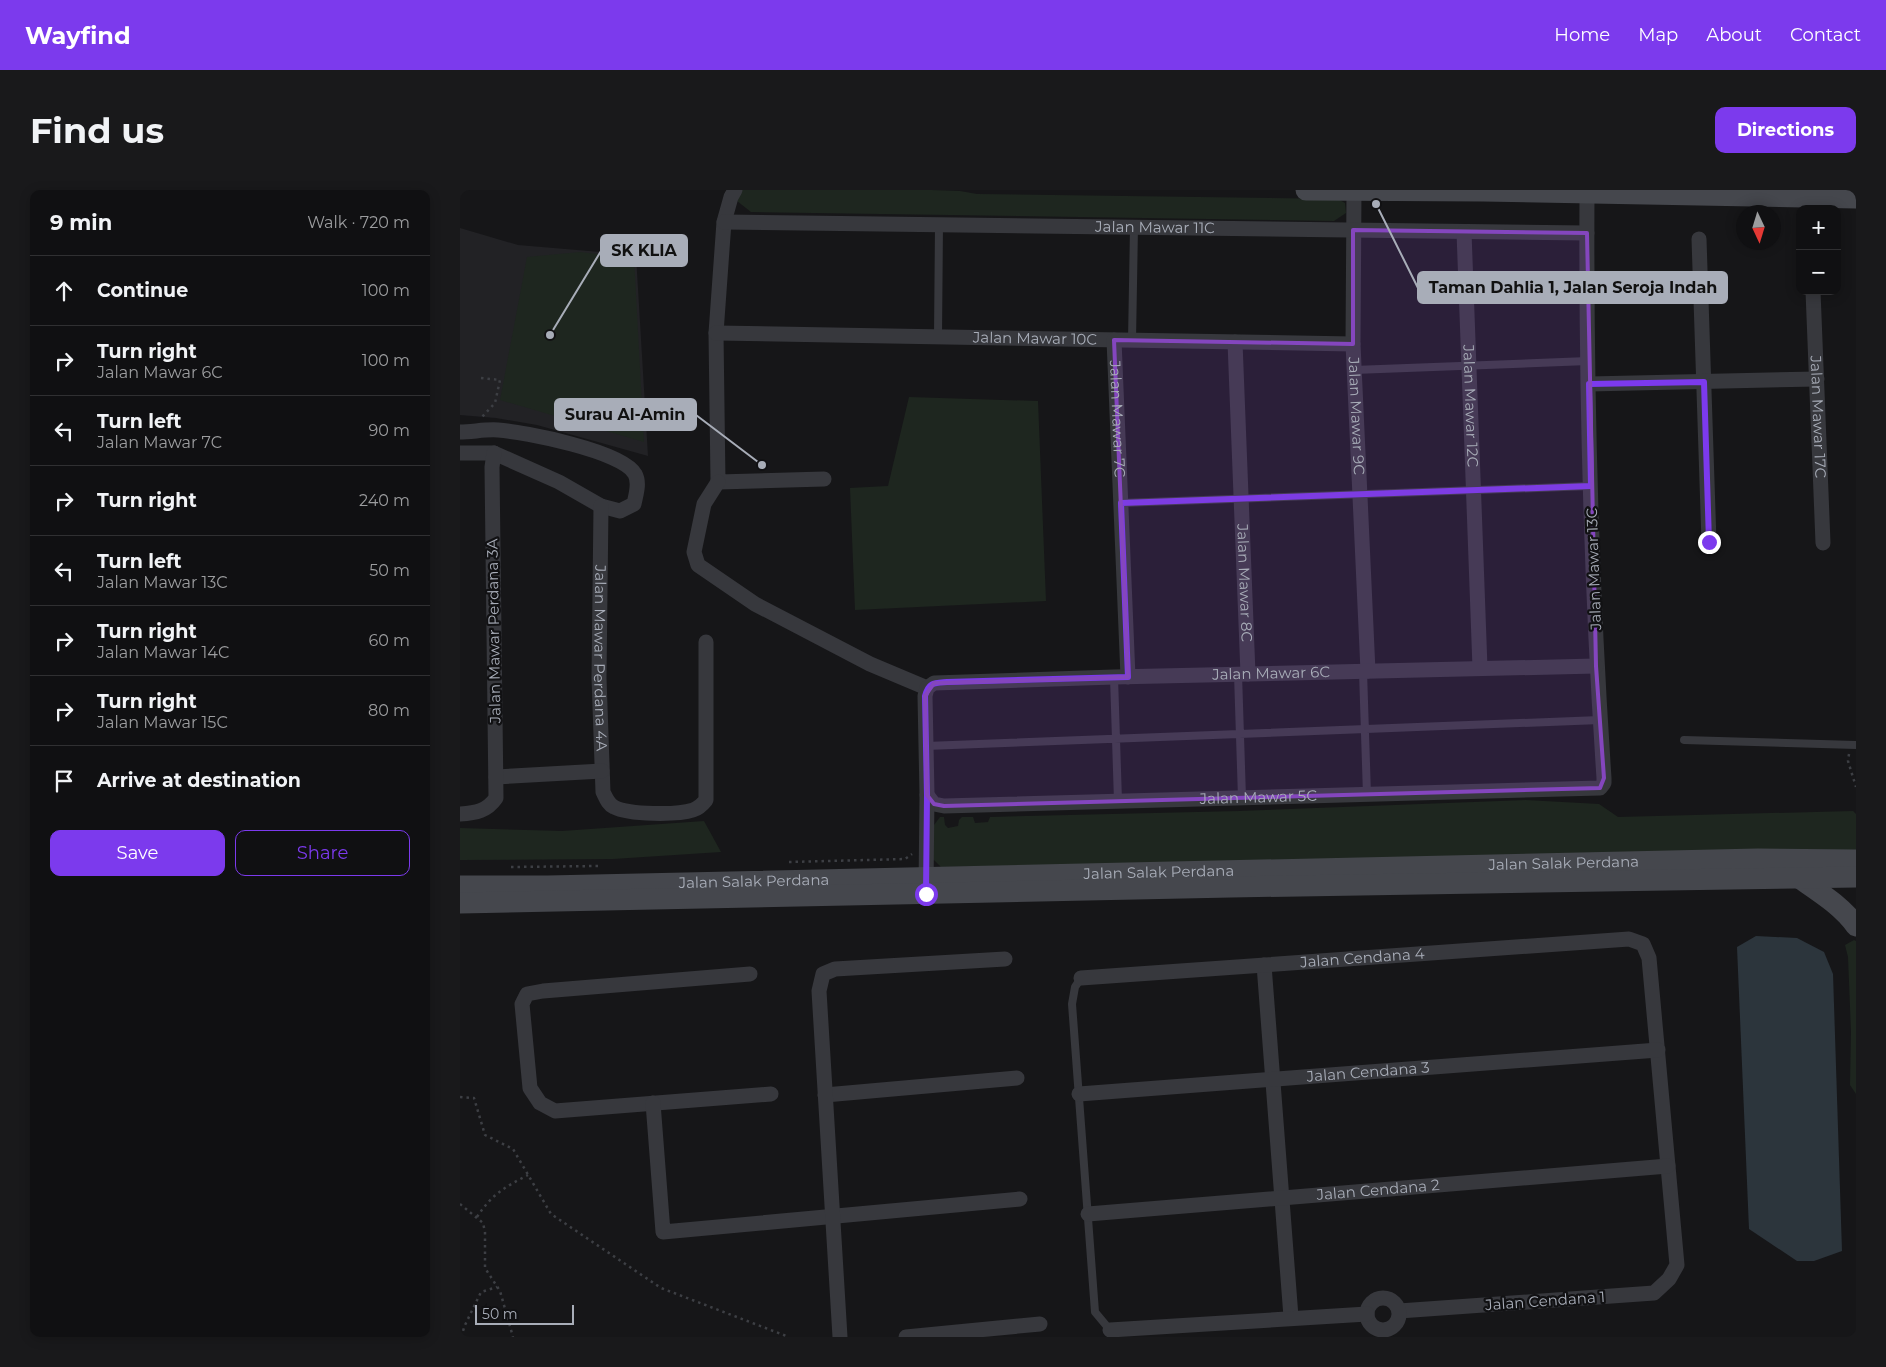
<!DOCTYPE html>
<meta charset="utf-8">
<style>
body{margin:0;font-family:Montserrat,sans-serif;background:#19191b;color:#f1f3f6}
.controls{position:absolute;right:15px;top:15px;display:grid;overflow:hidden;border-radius:10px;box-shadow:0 2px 12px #0003}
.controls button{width:45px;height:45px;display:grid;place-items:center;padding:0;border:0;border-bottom:1px solid #303032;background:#101012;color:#f1f3f6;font:25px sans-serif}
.compass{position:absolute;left:1276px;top:15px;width:45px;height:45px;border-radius:50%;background:#101012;box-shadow:0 2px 12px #0003;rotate:176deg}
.scale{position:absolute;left:15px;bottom:12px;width:99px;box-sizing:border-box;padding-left:5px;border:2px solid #a8adb8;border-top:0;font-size:14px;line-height:18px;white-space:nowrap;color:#a8adb8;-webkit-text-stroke:4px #111113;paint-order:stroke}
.stop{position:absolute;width:15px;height:15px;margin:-11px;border:4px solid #7c3aed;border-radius:50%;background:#fff}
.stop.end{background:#7c3aed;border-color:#fff;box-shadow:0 1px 5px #0008}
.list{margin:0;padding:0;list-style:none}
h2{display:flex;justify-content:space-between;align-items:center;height:65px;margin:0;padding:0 20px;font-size:21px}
h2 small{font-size:16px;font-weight:400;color:#9c9d9f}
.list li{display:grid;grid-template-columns:32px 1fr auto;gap:15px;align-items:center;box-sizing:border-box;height:70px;padding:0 20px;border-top:1px solid #303032}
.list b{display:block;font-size:19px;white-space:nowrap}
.list p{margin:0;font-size:16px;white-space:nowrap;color:#9c9d9f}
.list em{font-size:16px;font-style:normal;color:#9c9d9f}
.actions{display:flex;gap:10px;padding:15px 20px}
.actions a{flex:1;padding:11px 0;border:1px solid #7c3aed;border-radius:10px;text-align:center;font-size:18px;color:#7c3aed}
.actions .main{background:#7c3aed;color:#fff}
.icon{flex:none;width:28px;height:28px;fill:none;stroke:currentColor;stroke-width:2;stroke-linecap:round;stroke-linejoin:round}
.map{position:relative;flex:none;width:1396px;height:1147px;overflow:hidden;border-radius:10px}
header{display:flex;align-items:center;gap:30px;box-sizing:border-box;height:70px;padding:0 25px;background:#7c3aed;color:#fff}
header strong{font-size:24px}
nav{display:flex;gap:28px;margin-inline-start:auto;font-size:18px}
.intro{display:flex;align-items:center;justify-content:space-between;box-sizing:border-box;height:120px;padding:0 30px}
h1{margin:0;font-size:35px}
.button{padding:12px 22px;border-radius:10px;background:#7c3aed;color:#fff;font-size:18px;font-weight:700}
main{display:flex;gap:30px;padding:0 30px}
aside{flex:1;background:#101012;border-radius:10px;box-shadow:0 2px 12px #0003}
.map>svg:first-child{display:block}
</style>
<header>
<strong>Wayfind</strong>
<nav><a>Home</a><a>Map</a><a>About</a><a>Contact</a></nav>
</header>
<div class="intro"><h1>Find us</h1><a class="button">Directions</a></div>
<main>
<aside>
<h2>9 min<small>Walk · 720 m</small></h2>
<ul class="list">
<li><svg class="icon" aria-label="ahead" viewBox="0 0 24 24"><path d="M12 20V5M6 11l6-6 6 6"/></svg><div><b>Continue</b></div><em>100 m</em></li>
<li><svg class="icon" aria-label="right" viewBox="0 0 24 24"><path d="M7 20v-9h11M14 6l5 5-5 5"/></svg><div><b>Turn right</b><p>Jalan Mawar 6C</p></div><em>100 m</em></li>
<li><svg class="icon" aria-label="left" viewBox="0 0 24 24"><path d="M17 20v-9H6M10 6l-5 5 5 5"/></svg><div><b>Turn left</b><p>Jalan Mawar 7C</p></div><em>90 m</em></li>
<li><svg class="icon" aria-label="right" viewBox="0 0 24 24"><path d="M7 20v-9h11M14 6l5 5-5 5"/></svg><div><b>Turn right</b></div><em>240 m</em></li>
<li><svg class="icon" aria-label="left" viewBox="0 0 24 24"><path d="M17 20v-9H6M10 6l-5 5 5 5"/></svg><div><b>Turn left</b><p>Jalan Mawar 13C</p></div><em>50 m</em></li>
<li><svg class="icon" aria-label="right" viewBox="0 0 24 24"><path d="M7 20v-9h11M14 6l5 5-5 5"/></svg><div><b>Turn right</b><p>Jalan Mawar 14C</p></div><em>60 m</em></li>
<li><svg class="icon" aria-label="right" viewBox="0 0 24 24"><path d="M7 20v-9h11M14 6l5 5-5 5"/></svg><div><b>Turn right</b><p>Jalan Mawar 15C</p></div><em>80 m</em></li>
<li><svg class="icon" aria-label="arrive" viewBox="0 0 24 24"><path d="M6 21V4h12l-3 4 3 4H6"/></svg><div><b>Arrive at destination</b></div></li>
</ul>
<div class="actions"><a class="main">Save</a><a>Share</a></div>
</aside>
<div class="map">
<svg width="1396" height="1147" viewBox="0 0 1396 1147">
<rect width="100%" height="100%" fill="#161618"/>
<!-- built -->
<path fill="#222225" d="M0,38l58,17 118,10 12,201 -111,-31 -41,-7 -36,-3z"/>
<!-- green -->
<path fill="#1e261f" d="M281,0h190l29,1 17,3 361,5 7,4 1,10 -12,8 -583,-9 -14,-11z
M120,62l54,6 10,184 -144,-42 27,-143z
M449,207l129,4 8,200 -191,9 -5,-122 38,-2z
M1066,610l73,4 19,13 235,-6 3,3v38l-915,15 -9,-9 2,-33 6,-8h4l1,8 3,3 10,-2 1,-6 3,-3h11l2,6 13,-1 2,-5 249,-6z
M244,631l17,31 -108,7 -153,1v-32l102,3z
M1394,750l2,1v153l-6,-9 1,-53 -3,-75 -3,-12z"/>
<!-- water -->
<path fill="#2c353c" d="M1296,746l41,2 27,14 9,22 9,277 -28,10h-17l-48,-32 -12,-282z"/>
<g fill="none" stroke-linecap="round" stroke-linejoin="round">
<!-- path -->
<path stroke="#3d3f44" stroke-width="2.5" stroke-dasharray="2.5 4" stroke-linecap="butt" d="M21,188l19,2 -5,23 -13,14
M1389,564l-1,7 8,26
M329,672l116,-3 7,-5
M51,677l87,-1
M0,907l14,1 11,37 28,14 38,65 110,74 128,49
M0,1014l23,19 2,9v36l15,23 13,46
M17,1027c15,-23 28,-30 51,-42
M1,1147l4,-12 16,-33 16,-5"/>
<!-- lane -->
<path stroke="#37383d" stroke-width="8" d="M478,147l1,-112
M672,151l2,-114
M894,180l234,-9
M661,313l470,-17
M903,481l4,124
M778,484l4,124
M654,487l4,124
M1224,550l172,5
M466,556l674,-26
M621,788l-6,9 -3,17 23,308 15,18"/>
<!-- street -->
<g stroke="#37383d" stroke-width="15">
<path d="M275,0l-4,7 -7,25 -8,111 2,149 106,-3"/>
<path id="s1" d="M894,1l-1,153 15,327"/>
<path id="s2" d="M264,32l863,11"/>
<path id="s3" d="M1004,42l16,436"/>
<path d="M1239,49l10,303"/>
<path id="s4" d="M1353,101l10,252"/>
<path id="s5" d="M256,143l637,11"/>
<path id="s6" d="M654,150l14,337"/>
<path id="s7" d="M775,152l13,332"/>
<path d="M1129,194l228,-5"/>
<path d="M0,242c12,0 26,-3 38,-2 26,2 125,21 137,44 5,9 1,20 -1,30l-14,7 -19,-5 -42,-24 -65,-29h-34"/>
<path d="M258,292l-14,22 -10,48 4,13 57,39 115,60 57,24"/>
<path id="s8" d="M141,316l-2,172 4,114c3,6 5,12 11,15 15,8 64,8 79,3 6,-2 9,-5 13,-10v-158"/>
<path d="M36,587l106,-6"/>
<path id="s9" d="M467,605l7,9 10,2 656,-18 4,-5v-5c-13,-193 -18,-391 -17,-585"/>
<path d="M0,624c16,-1 27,-3 36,-16l-4,-331 2,-14"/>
<path id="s10" d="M466,698l1,-93 -2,-99 2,-8 7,-5 180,-6 482,-11"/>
<path d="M804,775l27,352"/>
<path d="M290,784l-207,17 -16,3 -5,10 8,84 10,15 15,8 216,-17"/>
<path id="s11" d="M621,788l548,-39 14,5 6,14 28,307 -8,14 -15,14 -255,18"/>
<path id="s12" d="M619,904l579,-44"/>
<path d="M365,905l192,-17"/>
<path d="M193,913l10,129 357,-33"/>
<path id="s13" d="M628,1024l580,-48"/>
<circle cx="923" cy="1124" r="16"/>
<path d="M650,1140l257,-16"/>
<path d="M380,1147l-21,-346 4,-17 12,-5 170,-10"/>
<path d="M446,1147l134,-13"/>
</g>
<!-- secondary -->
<g stroke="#45474d" stroke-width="21">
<path d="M846,0l177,1 373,7"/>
<path d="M1339,688c20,14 43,28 57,48"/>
<path id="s14" d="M0,696h88l1210,-27 98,1"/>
<path d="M0,713l771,-16 625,-10"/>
</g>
</g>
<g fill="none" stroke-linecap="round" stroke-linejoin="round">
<!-- route -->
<path stroke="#7c3aed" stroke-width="6" d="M466,704l1,-99 -2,-99c4,-14 9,-13 22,-14l181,-5 -7,-174 470,-17 -2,-102 115,-2 5,160"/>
</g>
<!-- marked area -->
<path fill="#8446be" fill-opacity="0.2" stroke="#8446be" stroke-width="4" stroke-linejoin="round" d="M893,40l234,3 9,433 8,112 -4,10 -656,18 -10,-2 -7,-9 -2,-99 9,-13 194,-6 -14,-337 239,4z"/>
<g text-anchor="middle" stroke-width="4.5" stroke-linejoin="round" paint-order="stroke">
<!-- street labels -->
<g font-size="15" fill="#a8adb8" stroke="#111113">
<text dy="5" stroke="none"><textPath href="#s2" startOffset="431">Jalan Mawar 11C</textPath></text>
<text dy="5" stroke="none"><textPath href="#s5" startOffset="319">Jalan Mawar 10C</textPath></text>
<text dy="5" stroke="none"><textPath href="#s3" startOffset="174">Jalan Mawar 12C</textPath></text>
<text dy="5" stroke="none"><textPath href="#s1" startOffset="225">Jalan Mawar 9C</textPath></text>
<text dy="5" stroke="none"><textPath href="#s4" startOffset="126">Jalan Mawar 17C</textPath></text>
<text dy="5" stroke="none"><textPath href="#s6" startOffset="79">Jalan Mawar 7C</textPath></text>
<text transform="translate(1134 379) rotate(-92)" y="5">Jalan Mawar 13C</text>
<text dy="5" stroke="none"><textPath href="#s7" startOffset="241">Jalan Mawar 8C</textPath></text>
<text transform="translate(34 441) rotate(-91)" y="5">Jalan Mawar Perdana 3A</text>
<text dy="5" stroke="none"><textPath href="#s8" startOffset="152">Jalan Mawar Perdana 4A</textPath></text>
<text dy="5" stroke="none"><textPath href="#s10" startOffset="546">Jalan Mawar 6C</textPath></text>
<text dy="5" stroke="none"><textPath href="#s9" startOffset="336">Jalan Mawar 5C</textPath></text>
<text dy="5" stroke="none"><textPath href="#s14" startOffset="1104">Jalan Salak Perdana</textPath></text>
<text dy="5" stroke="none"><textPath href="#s14" startOffset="699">Jalan Salak Perdana</textPath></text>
<text dy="5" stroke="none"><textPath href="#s14" startOffset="294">Jalan Salak Perdana</textPath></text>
<text dy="5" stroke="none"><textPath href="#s11" startOffset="282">Jalan Cendana 4</textPath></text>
<text dy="5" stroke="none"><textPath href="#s12" startOffset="290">Jalan Cendana 3</textPath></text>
<text dy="5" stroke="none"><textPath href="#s13" startOffset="291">Jalan Cendana 2</textPath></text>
<text transform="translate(1085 1111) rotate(-4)" y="5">Jalan Cendana 1</text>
</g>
</g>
<!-- callouts -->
<path fill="none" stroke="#a8adb8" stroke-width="2" d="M90 145L141 61M916 14L958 98M302 275L236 225"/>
<g fill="#a8adb8" stroke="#111113" stroke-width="2">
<circle cx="90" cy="145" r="5"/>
<circle cx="916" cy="14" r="5"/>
<circle cx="302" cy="275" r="5"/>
</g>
<g fill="#a8adb8" stroke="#a8adb8" stroke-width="2">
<rect x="141" y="45" width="86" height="31" rx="5"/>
<rect x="958" y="82" width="309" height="31" rx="5"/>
<rect x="95" y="209" width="141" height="31" rx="5"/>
</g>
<g font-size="16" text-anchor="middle" font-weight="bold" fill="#111">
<text x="184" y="66">SK KLIA</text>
<text x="1113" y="103">Taman Dahlia 1, Jalan Seroja Indah</text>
<text x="165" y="230">Surau Al-Amin</text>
</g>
</svg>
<div class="controls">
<button>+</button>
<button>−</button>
</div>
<svg class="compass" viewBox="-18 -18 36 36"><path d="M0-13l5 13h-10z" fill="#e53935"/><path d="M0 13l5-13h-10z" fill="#9c9d9f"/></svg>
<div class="scale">50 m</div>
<div class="stop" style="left:466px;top:704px"></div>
<div class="stop end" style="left:1249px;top:352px"></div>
</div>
</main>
